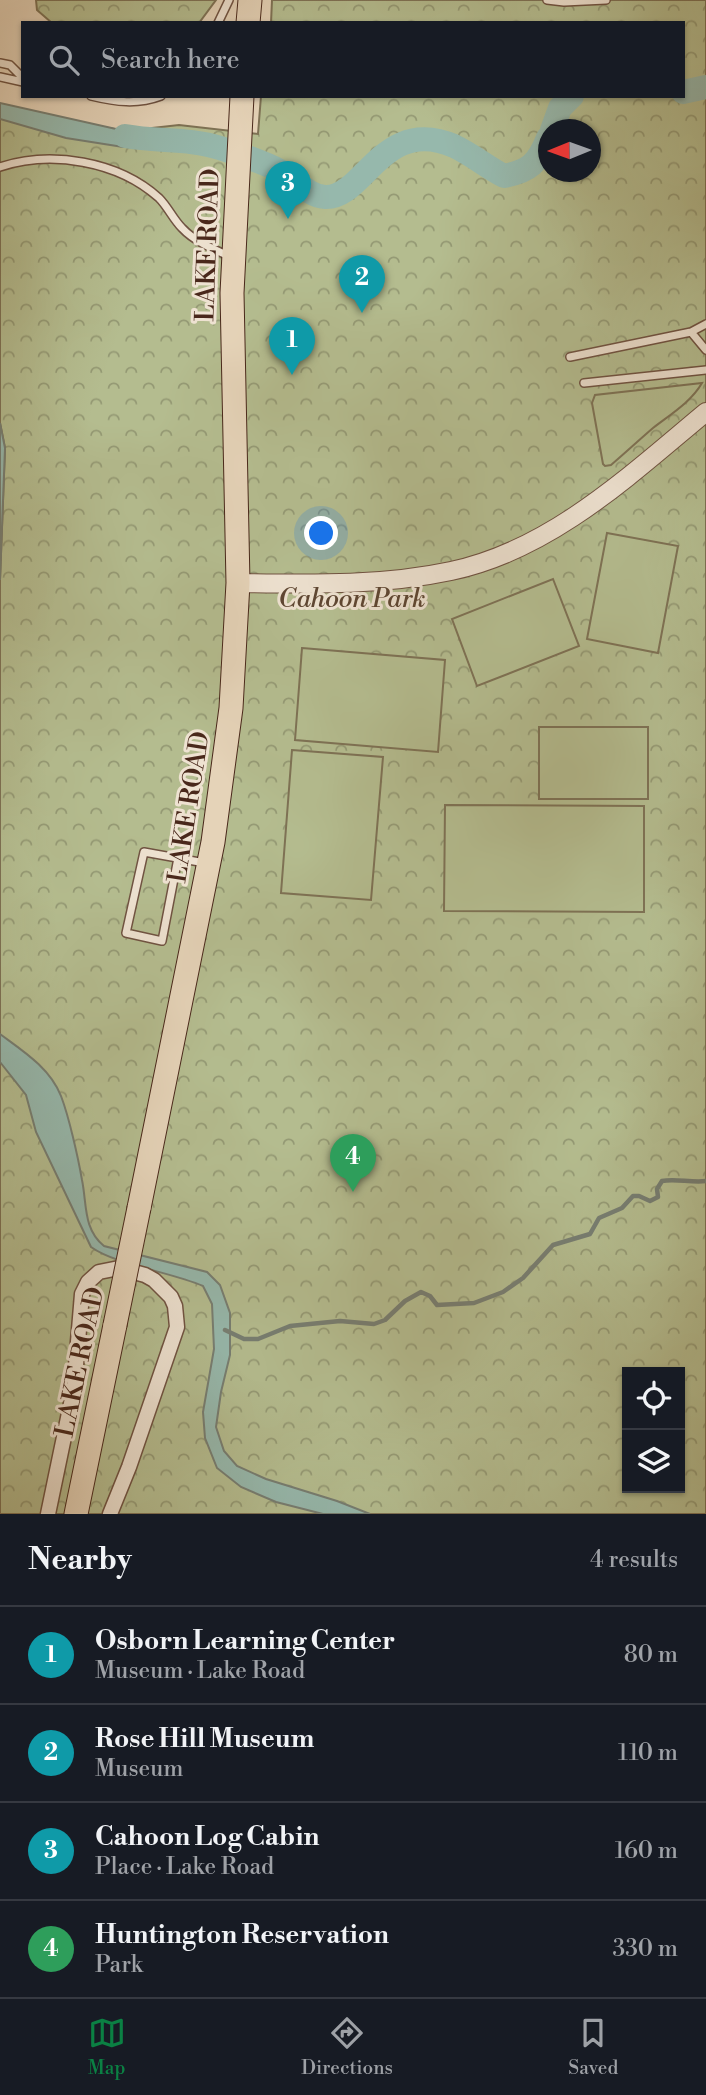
<!DOCTYPE html>
<meta charset="utf-8">
<style>
body{margin:0;font-family:"Libre Bodoni",serif;background:#20242c;color:#f1f3f6}
.controls{position:absolute;right:21px;bottom:21px;display:grid;overflow:hidden;border-radius:0px;box-shadow:0 2px 5px #0004}
.controls button{width:63px;height:63px;display:grid;place-items:center;padding:0;border:0;border-bottom:2px solid #363941;background:#171b24;color:#f1f3f6;font:35px sans-serif}
.compass{position:absolute;left:538px;top:119px;width:63px;height:63px;border-radius:50%;background:#171b24;box-shadow:0 2px 5px #0004;rotate:269deg}
.you{position:absolute;left:322px;top:534px;width:24px;height:24px;margin:-18px;border:5px solid #fff;border-radius:50%;background:#1a73e8;box-shadow:0 0 0 10px #1a73e833}
.badge{display:grid;place-items:center;width:46px;height:46px;border-radius:50%;background:#0b8043;color:#fff;font-size:23px;font-weight:700}
.pin{position:absolute;translate:-50% -58px;filter:drop-shadow(0 2px 4px #0008)}
.pin::after{content:'';position:absolute;top:37px;width:24px;height:21px;background:inherit;clip-path:polygon(0 0,100% 0,50% 100%)}
.list{margin:0;padding:0;list-style:none}
h2{display:flex;justify-content:space-between;align-items:center;height:91px;margin:0;padding:0 28px;font-size:30px}
h2 small{font-size:23px;font-weight:400;color:#9ea1a6}
.list li{display:grid;grid-template-columns:46px 1fr auto;gap:21px;align-items:center;box-sizing:border-box;height:98px;padding:0 28px;border-top:2px solid #363941}
.list b{display:block;font-size:26px;white-space:nowrap}
.list p{margin:0;font-size:23px;white-space:nowrap;color:#9ea1a6}
.list em{font-size:23px;font-style:normal;color:#9ea1a6}
.icon{flex:none;width:38px;height:38px;fill:none;stroke:currentColor;stroke-width:2;stroke-linecap:round;stroke-linejoin:round}
.map{position:relative;flex:none;width:706px;height:1514px;overflow:hidden}
.search{position:absolute;background:#171b24;box-shadow:0 2px 5px #0004;left:21px;right:21px;top:21px;height:77px;display:flex;align-items:center;gap:18px;box-sizing:border-box;padding:0 24px;border-radius:0px;color:#9ea1a6;font-size:26px}
.sheet{height:483px;background:#171b24}
nav{display:flex;justify-content:space-around;align-items:center;box-sizing:border-box;height:98px;border-top:2px solid #363941;background:#171b24;font-size:19px;color:#9ea1a6}
nav a{display:grid;justify-items:center;gap:4px}
nav .on{color:#0b8043}
.map>svg:first-child{display:block}
</style>
<div class="map">
<svg width="706" height="1514" viewBox="0 0 706 1514">
<defs>
<pattern id="forest-crowns" width="20" height="18" patternUnits="userSpaceOnUse" patternTransform="scale(1.75)"><rect width="20" height="18" fill="#b4bc8f"/><path d="M2 6a3 3 0 1 1 6 0M12 15a3 3 0 1 1 6 0" fill="none" stroke="#949974"/></pattern>
</defs>
<rect width="100%" height="100%" fill="#e5d3b8"/>
<filter id="stains"><feTurbulence type="fractalNoise" baseFrequency=".00286" numOctaves="4"/><feColorMatrix values="0 0 0 0 .2 0 0 0 0 .09 0 0 0 0 .02 0 0 0 .5 -.17"/></filter>
<radialGradient id="worn" r=".72"><stop offset=".6" stop-color="#630" stop-opacity="0"/><stop offset="1" stop-color="#630" stop-opacity=".3"/></radialGradient>
<!-- forest -->
<path fill="url(#forest-crowns)" stroke="#7e7255" stroke-width="2" fill-rule="evenodd" d="M36,0h180l-17,23h-147l-15,-13z
M272,0h434v1514h-706v-934l5,-132 -5,-25v-315l125,23 54,-6 79,9 3,-38h422v-73h-412zM548,130h42v42h-42zM627,1372h53v116h-53z"/>
<!-- garden -->
<path fill="#b4bc8f" stroke="#7e7255" stroke-width="2" d="M702,383c-11,19 -31,31 -49,45 -14,12 -28,25 -42,37l-6,1 -2,-2 -11,-61 3,-8z
M607,533l71,13 -20,107 -71,-14z
M553,579l26,67 -102,40 -25,-67z
M302,648l143,12 -7,92 -143,-12z
M539,727h109v72h-109z
M292,750l91,7 -12,143 -90,-7z
M445,805l199,1v106l-200,-1z"/>
<!-- water -->
<path fill="#96b8ac" stroke="#777e72" stroke-width="2" d="M0,103l125,28 30,-2 5,12 -37,6 -57,-9 -66,-19z
M0,423l5,25 -5,132z
M0,1034c23,17 50,34 61,62 8,21 17,61 21,84 5,24 1,49 22,66l103,26 13,13 10,28v42l-9,37 -5,35 8,24 13,15 29,13 71,22 33,13h-47l-47,-12 -35,-15 -24,-19 -12,-30 -2,-26 11,-63 -2,-45 -9,-18c-32,-14 -87,-21 -112,-39l-55,-115 -10,-37 -26,-33z"/>
<g fill="none" stroke-linecap="round" stroke-linejoin="round">
<!-- stream -->
<path stroke="#777e72" stroke-width="4.5" d="M225,1330l19,9h14l32,-13 50,-5 34,3 11,-4 20,-19 16,-9 9,4 7,9 37,-2 29,-11 20,-14 30,-33 37,-11 9,-16 23,-10 11,-12h6l11,5 8,-4 -1,-8 5,-8c13,-3 29,2 44,0"/>
<!-- river -->
<path stroke="#96b8ac" stroke-width="24" d="M683,92l23,-5
M552,130l8,-22 12,-12
M125,136c32,6 64,2 95,12 19,6 41,13 60,23 15,7 27,25 45,26 39,2 58,-82 129,-51 17,8 33,21 50,30 26,-5 34,-13 44,-38"/>
<!-- service casing -->
<g stroke="#705342" stroke-width="10">
<path id="service" d="M547,0l17,2 42,-2
M218,23l11,-23
M0,63l10,2 13,13
M0,77l23,5
M91,96c25,6 46,9 70,0
M0,167c51,-17 118,-6 159,31 9,9 14,21 23,30 12,13 31,21 47,28
M706,324l-15,8 15,18
M570,357l121,-25
M584,383l122,-13
M178,858l-16,83 -36,-8 18,-81 61,11"/>
</g>
<!-- minor casing -->
<g stroke="#705342" stroke-width="17">
<path id="minor" d="M48,1514l26,-125 8,-95 6,-12 11,-10 20,-4 26,7 9,5 17,17 4,9 2,21 -48,140 -19,47"/>
</g>
<!-- tertiary casing -->
<g stroke="#705342" stroke-width="20">
<path id="tertiary" d="M238,583c71,1 143,3 213,-12 100,-21 179,-96 255,-159"/>
</g>
<!-- primary casing -->
<g stroke="#49281b" stroke-width="25">
<path id="primary" d="M248,23l2,-23
M139,1208l74,-366 18,-134 7,-125 -6,-290 10,-197
M76,1514l39,-189"/>
</g>
<!-- service -->
<use href="#service" stroke="#eee2d1" stroke-width="7"/>
<!-- minor -->
<use href="#minor" stroke="#eee2d1" stroke-width="14"/>
<!-- tertiary -->
<use href="#tertiary" stroke="#eee2d1" stroke-width="18"/>
<!-- primary -->
<use href="#primary" stroke="#e5d3b8" stroke-width="23"/>
<!-- primary-bridge casing -->
<g stroke="#49281b" stroke-width="25" stroke-linecap="butt">
<path id="primary-bridge" d="M115,1325l24,-117"/>
</g>
<!-- primary-bridge -->
<use href="#primary-bridge" stroke="#e5d3b8" stroke-width="23"/>
</g>
<g text-anchor="middle" stroke-width="6" stroke-linejoin="round" paint-order="stroke">
<!-- street labels -->
<g font-size="26" fill="#49281b" stroke="#eee2d1">
<text transform="translate(207 245) rotate(-88)" y="9">LAKE ROAD</text>
<text transform="translate(188 807) rotate(-81)" y="9">LAKE ROAD</text>
<text transform="translate(79 1362) rotate(-78)" y="9">LAKE ROAD</text>
</g>
<!-- park labels -->
<g font-size="26" font-style="italic" fill="#5e4632" stroke="#eee2d1">
<text x="352" y="607">Cahoon Park</text>
</g>
</g>
<rect width="100%" height="100%" filter="url(#stains)"/>
<rect width="100%" height="100%" fill="url(#worn)"/>
</svg>
<div class="controls">
<button><svg class="icon" aria-label="locate" viewBox="0 0 24 24"><circle cx="12" cy="12" r="6"/><path d="M12 2v4M12 18v4M2 12h4M18 12h4"/></svg></button>
<button><svg class="icon" aria-label="layers" viewBox="0 0 24 24"><path d="M12 4l9 5-9 5-9-5zM3 14l9 5 9-5"/></svg></button>
</div>
<svg class="compass" viewBox="-18 -18 36 36"><path d="M0-13l5 13h-10z" fill="#e53935"/><path d="M0 13l5-13h-10z" fill="#9ea1a6"/></svg>
<div class="you"></div>
<div class="pin badge" style="left:292px;top:375px;background:#0f9aa8">1</div>
<div class="pin badge" style="left:362px;top:313px;background:#0f9aa8">2</div>
<div class="pin badge" style="left:288px;top:219px;background:#0f9aa8">3</div>
<div class="pin badge" style="left:353px;top:1192px;background:#2e9e5b">4</div>
<div class="search"><svg class="icon" aria-label="search" viewBox="0 0 24 24"><circle cx="10" cy="10" r="6"/><path d="M15 15l6 6"/></svg>Search here</div>
</div>
<section class="sheet">
<h2>Nearby<small>4 results</small></h2>
<ul class="list">
<li><span class="badge" style="background:#0f9aa8">1</span><div><b>Osborn Learning Center</b><p>Museum · Lake Road</p></div><em>80 m</em></li>
<li><span class="badge" style="background:#0f9aa8">2</span><div><b>Rose Hill Museum</b><p>Museum</p></div><em>110 m</em></li>
<li><span class="badge" style="background:#0f9aa8">3</span><div><b>Cahoon Log Cabin</b><p>Place · Lake Road</p></div><em>160 m</em></li>
<li><span class="badge" style="background:#2e9e5b">4</span><div><b>Huntington Reservation</b><p>Park</p></div><em>330 m</em></li>
</ul>
</section>
<nav>
<a class="on"><svg class="icon" aria-label="map" viewBox="0 0 24 24"><path d="M3 6l6-2 6 2 6-2v14l-6 2-6-2-6 2zM9 4v14M15 6v14"/></svg>Map</a>
<a><svg class="icon" aria-label="directions" viewBox="0 0 24 24"><path d="M12 3l9 9-9 9-9-9zM9 14v-3h6M13 9l2 2-2 2"/></svg>Directions</a>
<a><svg class="icon" aria-label="saved" viewBox="0 0 24 24"><path d="M7 4h10v16l-5-4-5 4z"/></svg>Saved</a>
</nav>
